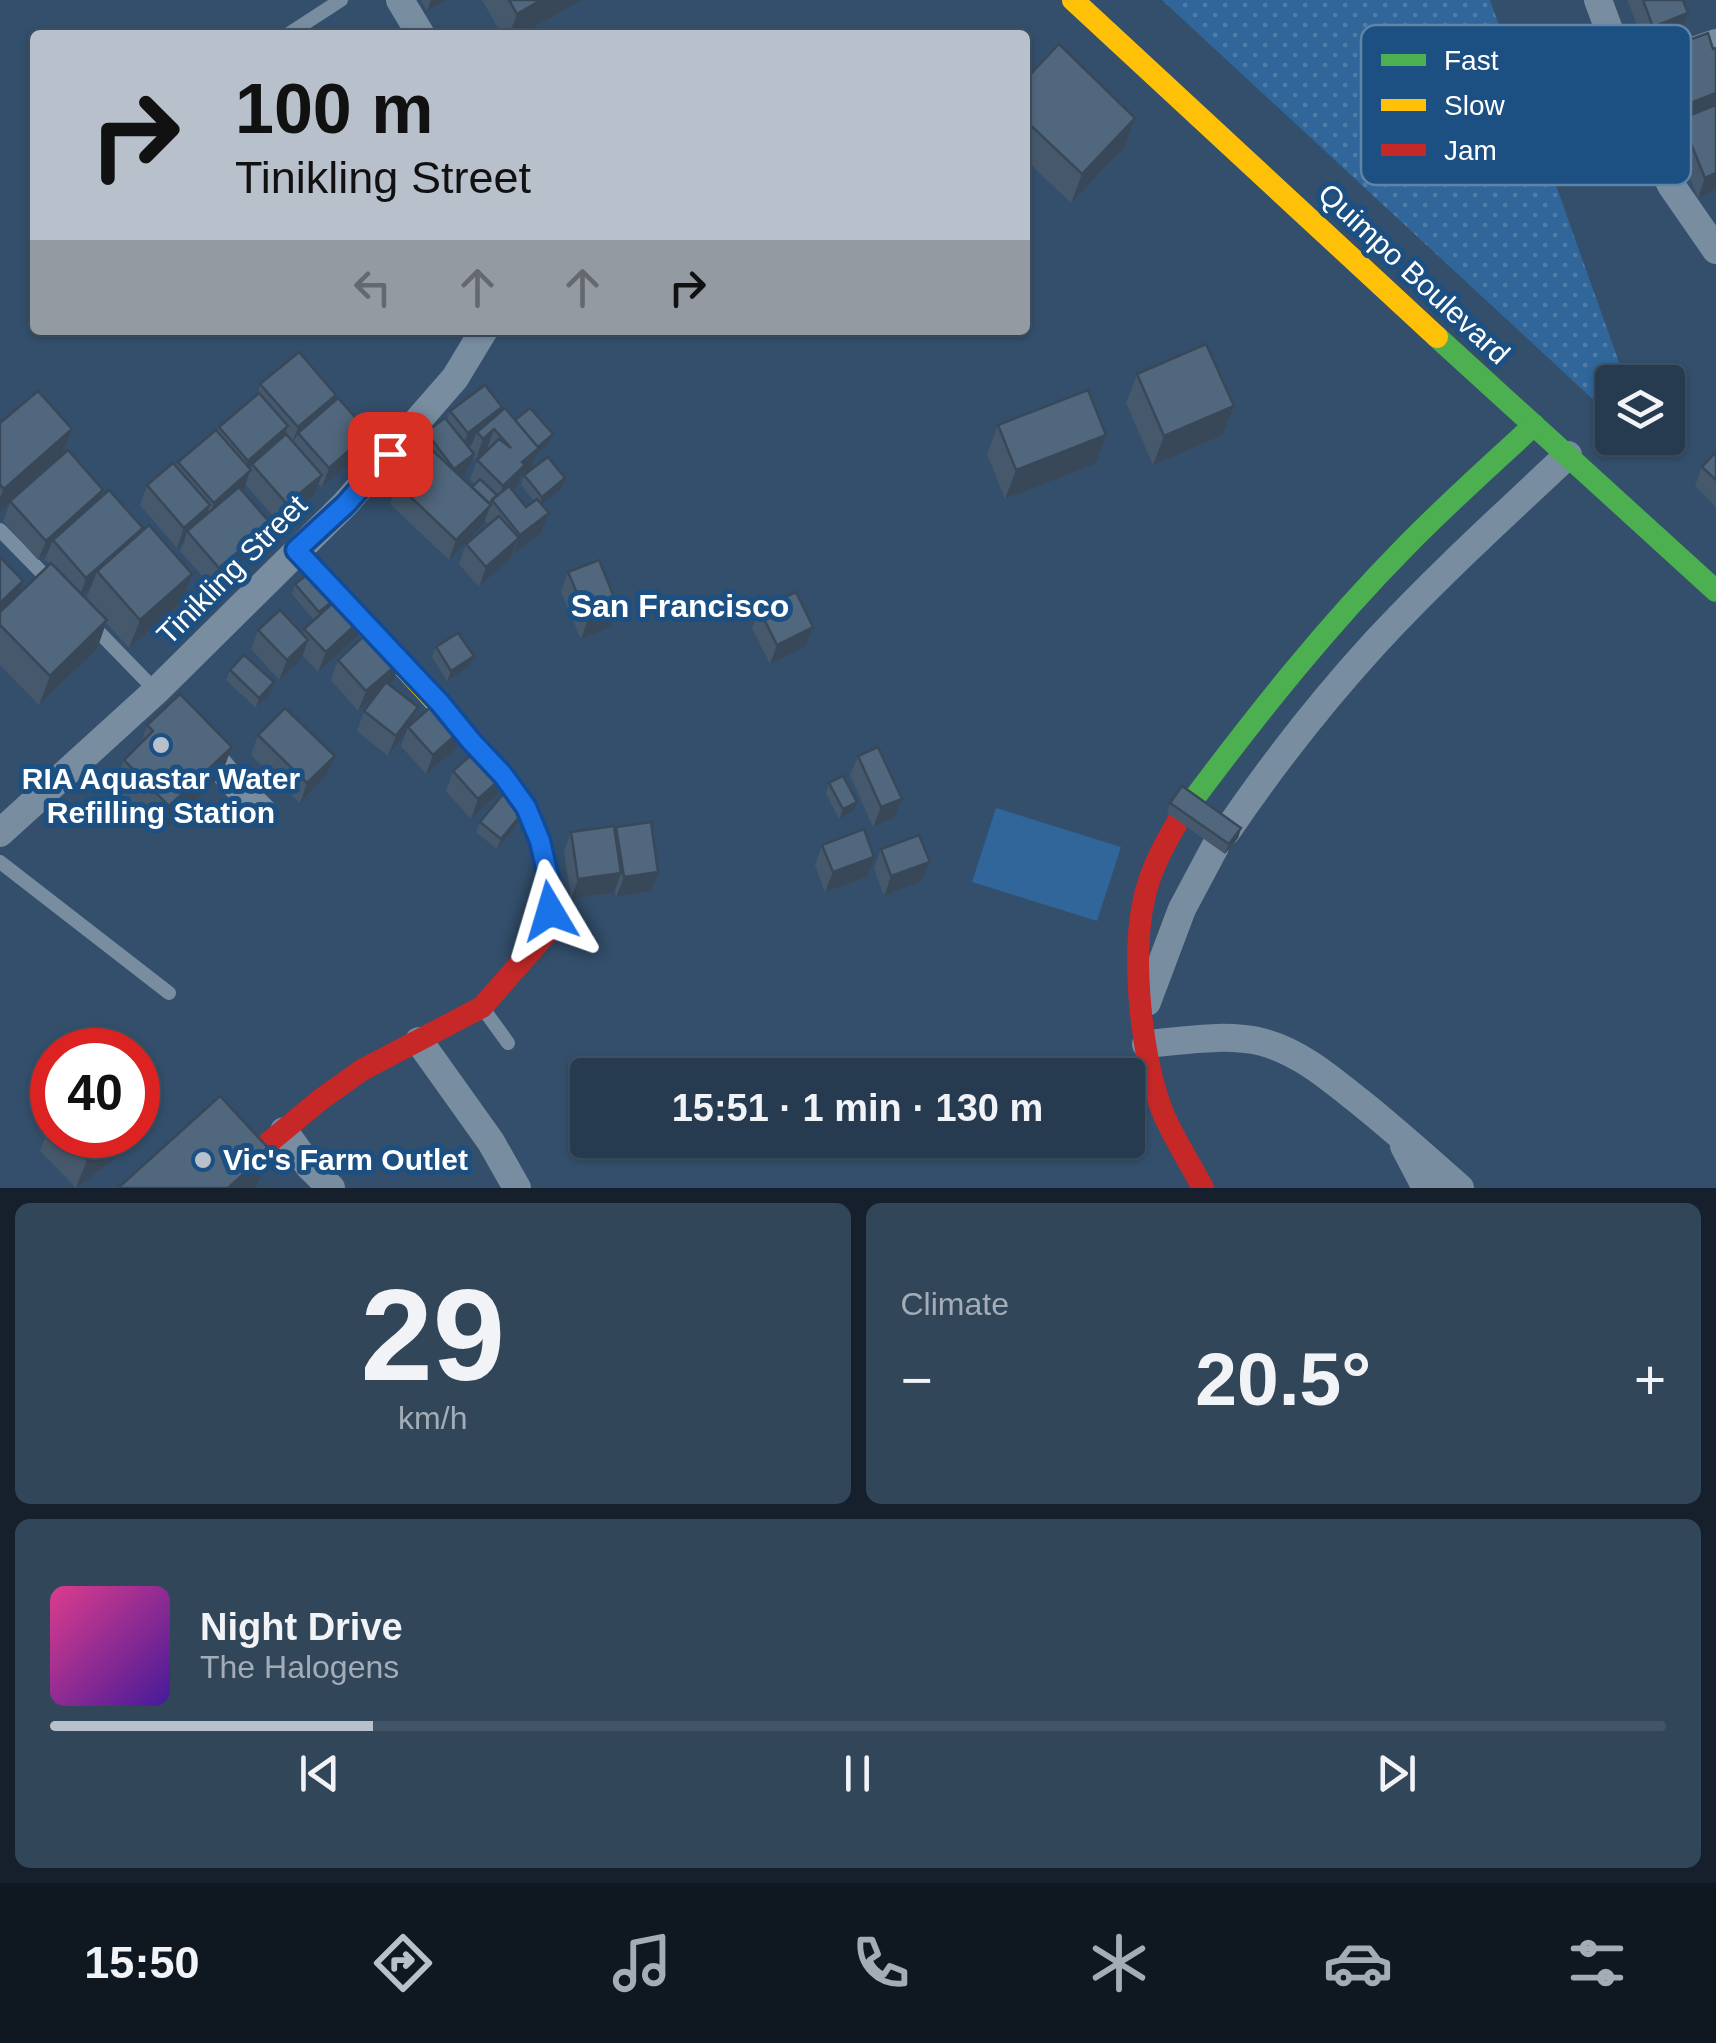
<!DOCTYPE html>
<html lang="en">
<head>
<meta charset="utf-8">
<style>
  :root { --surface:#263b50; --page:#32465a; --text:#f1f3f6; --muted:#a4adb7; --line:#425567; --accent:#b8c1cb }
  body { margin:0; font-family:Arial,sans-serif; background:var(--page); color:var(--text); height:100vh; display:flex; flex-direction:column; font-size:38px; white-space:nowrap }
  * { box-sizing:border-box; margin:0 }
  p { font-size:32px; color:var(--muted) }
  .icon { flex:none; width:55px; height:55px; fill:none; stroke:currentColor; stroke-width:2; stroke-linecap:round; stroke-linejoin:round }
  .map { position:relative; height:1188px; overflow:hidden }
  .side { display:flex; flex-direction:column; gap:15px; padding:15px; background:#15202c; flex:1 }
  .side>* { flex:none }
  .hud { position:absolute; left:30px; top:30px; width:1000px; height:305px; border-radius:10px; box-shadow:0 2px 8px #0004,0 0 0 2px var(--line); background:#b8c1cb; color:#111; overflow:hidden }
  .buttons { position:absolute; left:1595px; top:365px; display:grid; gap:20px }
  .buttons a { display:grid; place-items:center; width:90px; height:90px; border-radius:10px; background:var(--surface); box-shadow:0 2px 8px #0004,0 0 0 2px var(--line); font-size:50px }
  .speed { position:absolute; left:30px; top:1028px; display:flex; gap:20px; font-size:50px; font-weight:700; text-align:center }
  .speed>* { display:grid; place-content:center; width:130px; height:130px; border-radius:50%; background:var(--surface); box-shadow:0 2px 8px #0004,0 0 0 2px var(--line); line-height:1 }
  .speed .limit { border:15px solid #d22; background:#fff; color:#111 }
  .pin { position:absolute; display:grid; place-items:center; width:85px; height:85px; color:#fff; margin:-42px; border-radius:20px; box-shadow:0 5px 15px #0006 }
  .me { position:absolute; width:110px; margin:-55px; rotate:353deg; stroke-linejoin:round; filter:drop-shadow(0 0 8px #0008) }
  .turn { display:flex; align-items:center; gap:35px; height:210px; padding:0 40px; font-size:45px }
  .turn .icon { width:130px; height:130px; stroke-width:2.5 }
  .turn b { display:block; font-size:70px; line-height:85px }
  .lanes { display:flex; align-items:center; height:95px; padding:0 40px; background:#0003; justify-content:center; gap:50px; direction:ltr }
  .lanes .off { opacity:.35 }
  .big { font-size:75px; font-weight:700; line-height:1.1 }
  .side .widget { flex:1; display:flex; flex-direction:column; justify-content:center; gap:15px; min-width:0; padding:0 35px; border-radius:15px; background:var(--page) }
  .side .dial { align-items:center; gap:0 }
  .dial b { font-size:130px; line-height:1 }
  .song { display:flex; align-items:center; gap:30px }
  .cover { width:120px; height:120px; border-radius:15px; background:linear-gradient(135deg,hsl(330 70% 55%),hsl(260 70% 35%)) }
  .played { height:10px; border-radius:5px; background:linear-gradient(90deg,var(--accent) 20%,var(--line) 20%) }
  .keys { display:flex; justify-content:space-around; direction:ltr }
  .heat { display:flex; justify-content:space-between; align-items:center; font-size:55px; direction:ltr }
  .side .tiles { flex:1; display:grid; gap:15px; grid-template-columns:1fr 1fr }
  .widget:last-child { grid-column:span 2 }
  .trip { position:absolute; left:570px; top:1058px; width:575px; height:100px; border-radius:10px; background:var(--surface); box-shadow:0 2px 8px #0004,0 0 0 2px var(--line); font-weight:700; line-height:100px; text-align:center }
  .menu { display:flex; height:160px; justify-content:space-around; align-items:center; background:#0f1820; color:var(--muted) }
  .menu .icon { width:70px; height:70px }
  .menu .selected { color:var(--accent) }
  .menu b { font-size:45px; color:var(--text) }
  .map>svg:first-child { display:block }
</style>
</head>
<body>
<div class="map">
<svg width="1716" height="1188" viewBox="0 0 1716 1188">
  <defs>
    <pattern id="grass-dots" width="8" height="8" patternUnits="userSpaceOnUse" patternTransform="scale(2.5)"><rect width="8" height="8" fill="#30669a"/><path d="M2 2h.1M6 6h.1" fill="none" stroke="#4f7da9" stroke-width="1.8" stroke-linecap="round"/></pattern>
  </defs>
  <rect width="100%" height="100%" fill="#334f6b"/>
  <!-- grass -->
  <path fill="url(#grass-dots)" d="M1162,0h328l136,382h-14v35z"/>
  <!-- pitch -->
  <path fill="#30669a" d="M996,808l125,39 -24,74 -125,-39z"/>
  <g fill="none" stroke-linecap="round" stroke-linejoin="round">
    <!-- lane -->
    <g stroke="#798da1" stroke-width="14">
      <path d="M287,35l54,-35"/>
      <path d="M0,530l52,53"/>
      <path d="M91,624l65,67"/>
      <path d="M0,862l169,131"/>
      <path d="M482,1007l26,36"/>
    </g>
    <!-- street -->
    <g stroke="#798da1" stroke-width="28">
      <path d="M400,0l21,35"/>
      <path d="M1598,0l52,141 21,44 45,65"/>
      <path d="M1625,75l91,-32"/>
      <path d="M199,742l35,41 28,28"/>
      <path d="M1227,831c45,-66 94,-129 148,-188 61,-66 127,-126 193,-188"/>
      <path d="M0,833l156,-142 189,-187 110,-126 29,-48"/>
      <path d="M1147,1002l35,-93 33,-62"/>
      <path d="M419,1041l72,101 26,46"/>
      <path d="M1146,1044c37,-3 79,-11 116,-2 38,10 68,36 98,60 35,28 67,57 100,86"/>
      <path d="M284,1131l25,35 22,22"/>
      <path d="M1404,1146l22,42"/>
    </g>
    <!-- fast -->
    <g stroke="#4caf50" stroke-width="22">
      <path d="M1437,337l279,254"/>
      <path d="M1190,804c67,-90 137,-178 216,-258 41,-42 85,-81 128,-121"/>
    </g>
    <!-- slow -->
    <g stroke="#ffc107" stroke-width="22">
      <path d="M1073,0l364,337"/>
      <path d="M296,550l207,225 15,21"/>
    </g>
    <!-- jam -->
    <g stroke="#c62828" stroke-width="22">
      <path d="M1178,821c-14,24 -28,50 -34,78 -13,59 -3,157 19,214 11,26 27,50 40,75"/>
      <path d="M255,1154l65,-54 42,-30 120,-63 64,-73 4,-23 -1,-26 -9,-44 -14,-34 -8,-11"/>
    </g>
  </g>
  <!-- wall -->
  <g fill="#46596c" fill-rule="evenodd">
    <path d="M421,0h25l-19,11z"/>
    <path d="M482,0h100l-62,35h-18z"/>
    <path d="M1627,0h56l5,13 -7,20 -35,14z"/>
    <path d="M1667,48h49v142l-18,8 -24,-59 6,-16 -20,-55z"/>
    <path d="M1025,80l110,38 -10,29 -54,56 -46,-44z"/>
    <path d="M1137,374l97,32 -11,29 -70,30 -27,-62z"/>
    <path d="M260,384l73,19 29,50 -40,34 -4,-3 -4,11 -34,29 -34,-39 -4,6 21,53 -51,43 -32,-36 4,-9 -7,6 -37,-43 7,-20 29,-19 2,-4 39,-31 2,-4 38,-32z"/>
    <path d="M502,407l-2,5 49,32 -13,11 -4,13 -12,9 -2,8 -6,5 14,17 8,-6 -13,-16 3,-10 37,14 -20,15 8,9 -8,20 -28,22 -2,3 -32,29 -20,-23 7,-20 23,-19 -4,-5 -2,5 -34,35 -59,-56 7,-20 26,-27 -4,-5 7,-20 21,-12 3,-9zM487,449l-10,11 -7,19 5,5 -3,3 -11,-10 5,-3 7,-18 3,3z"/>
    <path d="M0,423l72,6 -10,27 41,34 -3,8 43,30 -1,4 50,42 -10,29 -53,45 -23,-25 -9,26 -58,56 -39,-40v-108l19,37 31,-30 -5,-4 3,-8 -10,8 -35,-39 7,-18 -10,9zM91,587l-5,12 -4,-4z"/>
    <path d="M998,425l97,39 -90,35 -18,-45z"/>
    <path d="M1716,452v55l-21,-21 7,-19z"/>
    <path d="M568,572l50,35 -7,20 -30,12 -20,-47z"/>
    <path d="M295,584l40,15 -1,3 24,34 -40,36 -16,-17 -1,5 -22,20 -28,-31 7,-19 44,4 2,-5 10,-9 -22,-26z"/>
    <path d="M759,609l46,38 -35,17 -18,-35z"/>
    <path d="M436,647l38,9 -4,10 -23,15 -15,-24z"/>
    <path d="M338,660l55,21 -4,3 29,23 -6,16 49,21 -35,30 -25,-28 5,-13 -18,23 -31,-25 7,-20 12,-15 -18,15 -27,-31z"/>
    <path d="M230,670l40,23 -14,15 -30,-28z"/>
    <path d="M147,725l74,51 -62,59 -46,-46 11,-29 17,-16z"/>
    <path d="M258,735l77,21 -8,19 -27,28 -49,-48z"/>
    <path d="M858,756l44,43 -8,19 -21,9 -23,-52z"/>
    <path d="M453,771l43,25 -25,23 -25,-28z"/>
    <path d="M829,783l24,29 -14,7 -13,-26z"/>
    <path d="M1170,803l71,25 -3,10 -13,16 -58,-41z"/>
    <path d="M525,810l-4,10 -24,29 -21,-17 4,-10z"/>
    <path d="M616,827l35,64 -35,6 -1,-8 -1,4 -43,6 -7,-48 7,-19 44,-2z"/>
    <path d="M822,845l45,32 -42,15 -10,-27z"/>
    <path d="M881,849l41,32 -38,15 -10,-27z"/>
    <path d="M52,1120v15l95,-1 -71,54 -36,-37z"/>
  </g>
  <!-- shaded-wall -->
  <g fill="#394858">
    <path d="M431,0h15l-19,11z"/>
    <path d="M541,0h41l-62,35h-11l8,-21z"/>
    <path d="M1688,13l-7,20 -35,14 7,-20z"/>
    <path d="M1716,93v17l-34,10 6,-16z"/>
    <path d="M1135,118l-10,29 -54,56 11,-29z"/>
    <path d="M1716,173v17l-18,8 7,-20z"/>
    <path d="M336,395l-8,19 -30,19 -7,14 7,-20z"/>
    <path d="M1234,406l-11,29 -70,30 11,-29z"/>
    <path d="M502,407l-7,19 -18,6 -5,12 -12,9 8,-20z"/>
    <path d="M288,426l-7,20 -29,18 -8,26 -38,33 8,-20 27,-24 7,-18z"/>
    <path d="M72,429l-11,29 -61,54v-14l4,-9z"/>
    <path d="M494,429l-7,20 -11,10 7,-20z"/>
    <path d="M369,433l-7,20 -40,34 7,-19z"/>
    <path d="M553,434l-4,10 -13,11 -4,13 -12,9 -2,8 -22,21 7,-20 19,-24z"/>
    <path d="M1106,435l-11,29 -90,35 11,-29z"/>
    <path d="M474,454l-8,20 -19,14 7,-19z"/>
    <path d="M322,475l-8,20 -34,29 7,-20z"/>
    <path d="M565,478l-4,11 -23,18 4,-10z"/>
    <path d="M103,490l-7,20 -43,30 -5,12 -10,8 8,-19z"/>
    <path d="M210,505l-7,20 -16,6 -3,11 -7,6 7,-20z"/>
    <path d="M491,505l-8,20 -34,35 7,-20z"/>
    <path d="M549,513l-8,20 -28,22 7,-20z"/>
    <path d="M271,524l-8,20 -51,43 7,-19z"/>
    <path d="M143,528l-7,20 -39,23 -6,16 -12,11 7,-20z"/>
    <path d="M519,538l-8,20 -32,29 7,-20z"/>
    <path d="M192,574l-10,29 -53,45 11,-28z"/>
    <path d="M23,581l-7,20 -16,15v-13z"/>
    <path d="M618,607l-7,20 -30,12 7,-20z"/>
    <path d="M365,616l-7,20 -40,36 8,-20z"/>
    <path d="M107,620l-10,29 -58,56 11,-29z"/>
    <path d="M813,627l-8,20 -35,17 7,-19z"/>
    <path d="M308,640l-7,20 -22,20 8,-20z"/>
    <path d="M474,656l-4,10 -23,15 4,-10z"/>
    <path d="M400,662l-7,19 -35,30 8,-20z"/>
    <path d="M274,682l-4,11 -14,15 3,-10z"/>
    <path d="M418,707l-7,19 -3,1 -2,6 -18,23 8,-20z"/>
    <path d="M468,724l-7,20 -35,30 7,-19z"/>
    <path d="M232,747l-11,29 -62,59 10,-29z"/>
    <path d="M335,756l-8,19 -27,28 7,-20z"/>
    <path d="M503,777l-7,19 -25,23 7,-20z"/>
    <path d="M902,799l-8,19 -21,9 8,-20z"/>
    <path d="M857,802l-4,10 -14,7 4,-10z"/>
    <path d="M525,810l-4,10 -24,29 4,-10z"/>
    <path d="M1241,828l-3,10 -13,16 4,-10z"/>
    <path d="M874,857l-7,20 -42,15 8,-20z"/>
    <path d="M930,862l-8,19 -38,15 7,-20z"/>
    <path d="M658,872l-7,19 -35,6 8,-20z"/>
    <path d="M621,873l-7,20 -43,6 7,-20z"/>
    <path d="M157,1105l-10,29 -71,54 11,-28 31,-25h20v-15z"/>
    <path d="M270,1150l-14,38h-28z"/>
  </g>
  <!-- building -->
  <g fill="#51677d" stroke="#394858" stroke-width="2.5">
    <path d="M509,0h32l-24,14z"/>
    <path d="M1643,0h40l5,13 -35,14z"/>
    <path d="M1708,33l5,16 3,-1v45l-28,11 -21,-56z"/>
    <path d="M1059,44l76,74 -53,56 -57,-54v-40z"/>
    <path d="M1716,105v68l-11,5 -24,-59z"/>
    <path d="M1206,344l28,62 -70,30 -27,-62z"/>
    <path d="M299,352l37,43 -38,32 -38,-43z"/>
    <path d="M485,385l17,22 -34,26 -18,-22z"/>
    <path d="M1088,390l18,45 -90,35 -18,-45z"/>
    <path d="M38,391l34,38 -68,60 -4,-4v-62z"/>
    <path d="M259,393l29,33 -40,35 -29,-34z"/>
    <path d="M338,398l31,35 -40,35 -31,-35z"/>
    <path d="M505,408l34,40 -17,14 3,3 -22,21 -26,-26 22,-21 12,9 -17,-19 -11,10 -6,-7z"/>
    <path d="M530,408l23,26 -15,13 -23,-27z"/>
    <path d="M445,418l29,36 -20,15 -28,-37z"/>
    <path d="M216,430l35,40 -37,33 -36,-41z"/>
    <path d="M286,434l36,41 -35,29 -35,-40z"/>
    <path d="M431,449l60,56 -35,35 -59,-56z"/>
    <path d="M68,450l35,40 -57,51 -36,-40z"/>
    <path d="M1716,452v28l-14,-13z"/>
    <path d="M548,457l17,21 -23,19 -18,-22z"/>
    <path d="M173,463l37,42 -26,23 -37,-43z"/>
    <path d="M480,479l17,16 -5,5 -2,4 -18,-17z"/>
    <path d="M509,486l17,21 11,-8 12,14 -29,22 -28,-35z"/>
    <path d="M239,487l32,37 -52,44 -32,-37z"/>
    <path d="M109,490l34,38 -57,50 -33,-38z"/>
    <path d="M499,516l20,22 -33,29 -20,-23z"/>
    <path d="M149,525l43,49 -52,46 -43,-49z"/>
    <path d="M0,557l23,24 -23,22z"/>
    <path d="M599,560l19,47 -30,12 -20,-47z"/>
    <path d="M51,563l56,57 -57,56 -50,-51v-13z"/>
    <path d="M312,571l23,28 -16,13 -24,-28z"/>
    <path d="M796,592l17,35 -36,18 -18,-36z"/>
    <path d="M344,593l21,23 -39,36 -22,-23z"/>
    <path d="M280,610l28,30 -21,20 -29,-30z"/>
    <path d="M378,623l22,39 -34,29 -28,-31z"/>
    <path d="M458,633l16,23 -23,15 -15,-24z"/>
    <path d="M244,655l30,27 -15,16 -29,-28z"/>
    <path d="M386,682l32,25 -22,29 -32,-25z"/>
    <path d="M180,694l52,53 -63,59 -45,-46 29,-29 -6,-6z"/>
    <path d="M443,696l25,28 -35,31 -25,-28z"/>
    <path d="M285,708l50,48 -28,27 -49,-48z"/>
    <path d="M878,747l24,52 -21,8 -23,-51z"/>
    <path d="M478,749l25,28 -25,22 -25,-28z"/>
    <path d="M843,776l14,26 -14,7 -14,-26z"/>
    <path d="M1182,786l59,42 -12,16 -59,-41z"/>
    <path d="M504,793l21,17 -24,29 -21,-17z"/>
    <path d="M651,822l7,50 -34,5 -8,-50z"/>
    <path d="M614,826l7,47 -43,6 -7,-47z"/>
    <path d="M864,829l10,28 -41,15 -11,-27z"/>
    <path d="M919,835l11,27 -39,14 -10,-27z"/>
    <path d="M138,1087l19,18 -19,15z"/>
    <path d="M220,1096l50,54 -42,38h-110z"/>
    <path d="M63,1135h55l-31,25z"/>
  </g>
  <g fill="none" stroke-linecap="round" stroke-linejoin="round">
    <!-- route casing -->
    <g stroke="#114b97" stroke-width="25">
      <path id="route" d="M390,454l-44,50 -50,46 144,153 31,38 32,34 23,32 14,34 10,44v26"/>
    </g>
    <!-- route -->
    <use href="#route" stroke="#1a73e8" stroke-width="18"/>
  </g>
  <!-- markers -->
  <g fill="#b8c1cb" stroke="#1c5082" stroke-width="4">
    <circle cx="161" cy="745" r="10"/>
    <circle cx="203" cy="1160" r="10"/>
  </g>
  <g text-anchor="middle" stroke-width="10" stroke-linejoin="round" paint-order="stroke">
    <!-- street labels -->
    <g font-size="30" fill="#fff" stroke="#1c5082">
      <text transform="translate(1414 274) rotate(43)" y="10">Quimpo Boulevard</text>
      <text transform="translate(232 570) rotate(-45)" y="10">Tinikling Street</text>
    </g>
    <!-- poi labels -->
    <g font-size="30" font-weight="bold" fill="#fff" stroke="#1c5082">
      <text x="161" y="789">RIA Aquastar Water<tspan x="161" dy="34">Refilling Station</tspan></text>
      <text x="223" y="1170" text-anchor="start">Vic's Farm Outlet</text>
    </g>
    <!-- neighbourhood labels -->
    <g font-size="32" font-weight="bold" fill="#fff" stroke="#1c5082">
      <text x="680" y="617">San Francisco</text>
    </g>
  </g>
  <!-- legend -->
  <rect x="1361" y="25" width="330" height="160" rx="15" fill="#1c5082" stroke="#6084a8" stroke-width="2.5"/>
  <rect x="1381" y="54" width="45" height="12" fill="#4caf50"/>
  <rect x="1381" y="99" width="45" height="12" fill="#ffc107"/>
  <rect x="1381" y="144" width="45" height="12" fill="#c62828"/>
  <g font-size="28" fill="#fff">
    <text x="1444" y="70">Fast</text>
    <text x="1444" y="115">Slow</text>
    <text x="1444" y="160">Jam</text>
  </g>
</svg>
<div class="buttons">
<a><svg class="icon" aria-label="layers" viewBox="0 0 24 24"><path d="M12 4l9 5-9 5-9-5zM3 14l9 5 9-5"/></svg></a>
</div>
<div class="speed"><div class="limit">40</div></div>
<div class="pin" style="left:390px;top:454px;background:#d93025"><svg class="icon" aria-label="arrive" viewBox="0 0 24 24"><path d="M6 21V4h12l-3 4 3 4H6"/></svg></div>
<svg class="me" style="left:550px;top:911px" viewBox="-20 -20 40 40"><path d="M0-17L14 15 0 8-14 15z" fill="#1a73e8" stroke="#fff" stroke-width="4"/></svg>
<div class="trip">15:51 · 1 min · 130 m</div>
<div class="hud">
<div class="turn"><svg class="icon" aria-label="right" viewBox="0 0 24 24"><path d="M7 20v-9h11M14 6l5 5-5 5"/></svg><div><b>100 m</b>Tinikling Street</div></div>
<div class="lanes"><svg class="icon off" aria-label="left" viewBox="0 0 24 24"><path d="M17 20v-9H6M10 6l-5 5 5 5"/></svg><svg class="icon off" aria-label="ahead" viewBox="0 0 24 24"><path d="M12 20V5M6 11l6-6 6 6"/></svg><svg class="icon off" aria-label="ahead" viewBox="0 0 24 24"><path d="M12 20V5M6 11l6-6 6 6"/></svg><svg class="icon" aria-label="right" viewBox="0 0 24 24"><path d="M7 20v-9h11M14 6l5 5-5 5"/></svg></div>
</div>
</div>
<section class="side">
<div class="tiles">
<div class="widget dial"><b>29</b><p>km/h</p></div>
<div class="widget"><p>Climate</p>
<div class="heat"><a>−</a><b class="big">20.5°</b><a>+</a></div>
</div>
<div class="widget">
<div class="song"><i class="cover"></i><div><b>Night Drive</b><p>The Halogens</p></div></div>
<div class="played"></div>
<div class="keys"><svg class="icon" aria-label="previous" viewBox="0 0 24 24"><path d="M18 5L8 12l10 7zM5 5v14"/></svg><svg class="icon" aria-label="pause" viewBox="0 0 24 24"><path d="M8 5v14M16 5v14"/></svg><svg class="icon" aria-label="next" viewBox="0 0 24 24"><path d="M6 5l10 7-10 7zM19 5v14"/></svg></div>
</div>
</div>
</section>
<nav class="menu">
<b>15:50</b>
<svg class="icon selected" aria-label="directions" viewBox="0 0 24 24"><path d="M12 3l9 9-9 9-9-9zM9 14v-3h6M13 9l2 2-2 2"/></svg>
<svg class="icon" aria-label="music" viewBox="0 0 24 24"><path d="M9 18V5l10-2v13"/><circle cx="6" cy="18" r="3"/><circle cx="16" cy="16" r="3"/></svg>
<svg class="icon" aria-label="phone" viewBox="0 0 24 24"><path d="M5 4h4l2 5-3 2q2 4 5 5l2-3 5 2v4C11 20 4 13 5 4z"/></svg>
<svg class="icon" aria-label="climate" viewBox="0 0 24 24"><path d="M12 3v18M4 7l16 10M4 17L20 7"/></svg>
<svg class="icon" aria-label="car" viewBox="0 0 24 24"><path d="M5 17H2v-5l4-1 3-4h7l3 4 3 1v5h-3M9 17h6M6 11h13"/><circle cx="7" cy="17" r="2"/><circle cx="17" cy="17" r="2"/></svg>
<svg class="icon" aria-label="filters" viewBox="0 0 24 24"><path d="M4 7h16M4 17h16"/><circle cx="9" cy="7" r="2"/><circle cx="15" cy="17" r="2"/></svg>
</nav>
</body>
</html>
